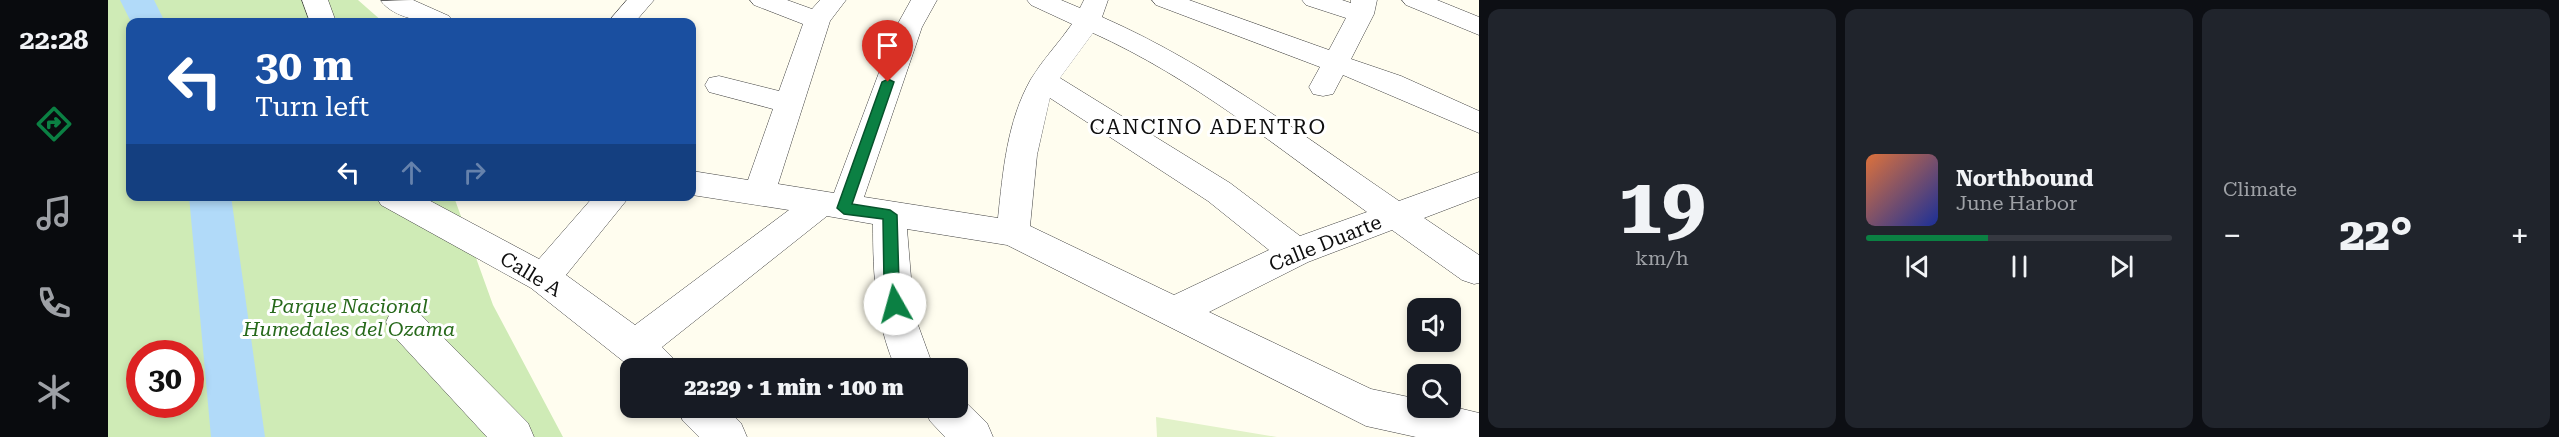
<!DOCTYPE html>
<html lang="en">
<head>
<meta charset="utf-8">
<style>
  :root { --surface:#171b24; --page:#20242c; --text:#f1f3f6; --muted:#9ea1a6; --line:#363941; --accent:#0b8043 }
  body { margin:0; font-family:"Roboto Serif",serif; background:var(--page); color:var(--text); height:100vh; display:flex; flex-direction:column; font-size:22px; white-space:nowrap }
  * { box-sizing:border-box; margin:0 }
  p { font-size:20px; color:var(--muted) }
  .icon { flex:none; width:33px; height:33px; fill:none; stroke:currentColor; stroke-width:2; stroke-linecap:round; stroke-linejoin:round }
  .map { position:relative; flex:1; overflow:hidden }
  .panel { display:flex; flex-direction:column; gap:9px; padding:9px; background:#0d0f14; width:1080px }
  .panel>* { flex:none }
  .banner { position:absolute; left:18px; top:18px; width:570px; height:183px; border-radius:12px; box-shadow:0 3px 9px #0003; background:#1a4fa0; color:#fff; overflow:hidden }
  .controls { position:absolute; left:1299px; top:298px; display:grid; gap:12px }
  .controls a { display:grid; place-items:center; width:54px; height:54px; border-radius:12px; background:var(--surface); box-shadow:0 3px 9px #0003; font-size:30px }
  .speed { position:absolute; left:18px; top:340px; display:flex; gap:12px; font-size:30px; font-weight:700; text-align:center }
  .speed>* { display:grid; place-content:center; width:78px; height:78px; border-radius:50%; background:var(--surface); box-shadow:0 3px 9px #0003; line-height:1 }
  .speed .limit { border:9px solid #d22; background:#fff; color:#111 }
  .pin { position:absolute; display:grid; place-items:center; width:51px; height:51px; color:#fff; margin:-62px -26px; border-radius:50% 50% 50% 0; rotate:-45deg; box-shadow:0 0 6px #0007 }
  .pin .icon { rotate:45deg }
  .me { position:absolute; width:66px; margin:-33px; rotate:353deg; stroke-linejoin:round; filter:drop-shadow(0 0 4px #0008) }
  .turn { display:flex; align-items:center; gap:21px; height:126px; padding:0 30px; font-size:27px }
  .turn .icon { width:78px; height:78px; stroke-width:2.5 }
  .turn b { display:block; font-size:42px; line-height:51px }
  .lanes { display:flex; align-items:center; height:57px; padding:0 30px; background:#0003; justify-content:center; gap:30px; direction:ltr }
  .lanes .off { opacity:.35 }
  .big { font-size:45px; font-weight:800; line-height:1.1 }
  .panel .tile { flex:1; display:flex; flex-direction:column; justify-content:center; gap:9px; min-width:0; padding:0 21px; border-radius:12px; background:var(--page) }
  .panel .dial { align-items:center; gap:0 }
  .dial b { font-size:78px; line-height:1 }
  .song { display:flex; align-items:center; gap:18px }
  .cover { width:72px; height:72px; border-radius:9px; background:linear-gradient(135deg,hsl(20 70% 55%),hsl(230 70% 35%)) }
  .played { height:6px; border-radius:3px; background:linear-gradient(90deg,var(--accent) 40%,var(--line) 40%) }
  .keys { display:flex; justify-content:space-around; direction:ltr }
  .heat { display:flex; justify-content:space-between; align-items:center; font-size:33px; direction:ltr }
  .panel .tiles { flex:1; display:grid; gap:9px; grid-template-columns:repeat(3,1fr) }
  .trip { position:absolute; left:512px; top:358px; width:348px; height:60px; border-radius:12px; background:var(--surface); box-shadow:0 3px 9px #0003; font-weight:800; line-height:60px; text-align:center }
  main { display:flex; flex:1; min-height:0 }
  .dock { display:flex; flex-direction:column; width:108px; justify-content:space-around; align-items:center; background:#090b0e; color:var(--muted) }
  .dock .icon { width:42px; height:42px }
  .dock .on { color:var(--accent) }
  .dock b { font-size:27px; color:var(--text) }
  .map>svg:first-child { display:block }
</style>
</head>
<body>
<main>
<nav class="dock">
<b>22:28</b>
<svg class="icon on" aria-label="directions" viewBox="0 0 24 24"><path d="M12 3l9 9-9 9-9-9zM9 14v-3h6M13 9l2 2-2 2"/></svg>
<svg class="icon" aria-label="music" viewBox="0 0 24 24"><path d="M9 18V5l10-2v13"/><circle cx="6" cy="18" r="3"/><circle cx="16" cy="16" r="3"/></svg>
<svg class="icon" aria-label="phone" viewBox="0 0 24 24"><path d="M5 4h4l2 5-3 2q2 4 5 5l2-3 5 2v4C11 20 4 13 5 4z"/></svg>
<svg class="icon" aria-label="climate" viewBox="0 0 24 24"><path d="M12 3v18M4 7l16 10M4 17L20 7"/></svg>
</nav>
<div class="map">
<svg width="1371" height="437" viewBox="0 0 1371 437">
  <rect width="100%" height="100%" fill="#fffdef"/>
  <!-- green -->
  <path fill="#cfebb6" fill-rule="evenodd" d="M0,0h250l25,22h-253v174l324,1 39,108 70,132h-455zM32,354h50v51h-50z"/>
  <!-- pitch -->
  <path fill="#e2f2c9" d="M1048,417l121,20h-120z"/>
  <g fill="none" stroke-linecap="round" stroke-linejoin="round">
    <!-- river -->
    <g fill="#b1daf9" fill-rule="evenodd">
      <path d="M12,0h34l11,22h-34z"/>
      <path d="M81,196h42l34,241h-54z"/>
    </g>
    <!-- minor casing -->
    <g stroke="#414141" stroke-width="1">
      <g id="minor">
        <path d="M194,0h26l8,22h-26z"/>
        <path d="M305,0l36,16 4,6c-21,2 -58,-2 -72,-21z"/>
        <path d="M519,0h27l-19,22h-27z"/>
        <path d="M642,0h37l25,9 8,-9h26l-16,21 -52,163 56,9 62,-166 15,-27h26l-15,27 -58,170 134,21c5,-47 9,-97 33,-139 12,-20 28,-36 41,-55l-41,-19 -4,-5h34l19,8 4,-8h24l-6,17c107,47 200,118 297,184l80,-29v25l-55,21 55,37v28l-5,1 -12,-4 -70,-50 -84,32 -99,50 162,77 47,10v9l32,-2 29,7v24h-63l-50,-11 -359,-181 -100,-16 7,85 20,55h-38c-21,-47 -23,-95 -23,-145l-46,-8 -165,131 10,10 5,12h-44l-102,-81 -150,-83 -5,-9h45l118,63 55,-63h36l-64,79 69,50 154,-115 -97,-15v-24l56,9 25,-71 -64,-17 -4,-7 4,-7 10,-2 60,15 24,-67 -49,-19zM985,33c100,45 185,115 274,179l-67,24 -70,-53 -170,-105zM942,98l158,103 61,49 -95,45 -144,-69 7,-71z"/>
        <path d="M1044,0h37l140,50 17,-32 -40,-13 -4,-5h40l9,3v-3h26l-3,14 -23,45 50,17 78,35v22l-136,-58 -10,19 -10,2 -10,-2 -4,-7 11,-20 -164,-62z"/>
        <path d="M1294,0h35l42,17v18l-73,-30z"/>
        <path d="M296,306l13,5 111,112 6,14h-47l-96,-104 -5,-11 5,-11z"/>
        <path d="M849,394l30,29 6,14h-48l-15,-16 -6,-13h33z"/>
        <path d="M569,408h48l16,15 6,14h-48l-16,-16z"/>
      </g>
    </g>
    <!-- minor -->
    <use href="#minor" fill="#fff" fill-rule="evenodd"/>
  </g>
  <!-- route -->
  <path fill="#0b8043" stroke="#07532c" stroke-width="1.5" d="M780,79l6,3 -42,122 38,6 7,5 2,68 4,21 -8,6 -7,-6 -4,-21 -1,-64 -39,-5 -7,-6 45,-126z"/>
  <g text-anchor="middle" stroke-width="6" stroke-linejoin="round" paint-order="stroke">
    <!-- street labels -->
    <g font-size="20" fill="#0e0e0e" stroke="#fff">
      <text transform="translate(1217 243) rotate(-22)" y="7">Calle Duarte</text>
      <text transform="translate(423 274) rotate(31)" y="7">Calle A</text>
    </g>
    <!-- park labels -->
    <g font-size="20" font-style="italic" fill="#27691b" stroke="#fff">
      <text x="241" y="313">Parque Nacional<tspan x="241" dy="23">Humedales del Ozama</tspan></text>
    </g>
    <!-- neighbourhood labels -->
    <g font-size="21" letter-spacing="1.5" fill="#0e0e0e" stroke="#fff">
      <text x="1100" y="134">CANCINO ADENTRO</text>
    </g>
  </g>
</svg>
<div class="controls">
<a><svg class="icon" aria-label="sound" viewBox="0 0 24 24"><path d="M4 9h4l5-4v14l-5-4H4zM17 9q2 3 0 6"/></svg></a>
<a><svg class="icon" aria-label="search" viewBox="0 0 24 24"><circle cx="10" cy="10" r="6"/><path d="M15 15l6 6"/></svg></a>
</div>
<div class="speed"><div class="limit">30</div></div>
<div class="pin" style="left:780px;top:82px;background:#d93025"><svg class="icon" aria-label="arrive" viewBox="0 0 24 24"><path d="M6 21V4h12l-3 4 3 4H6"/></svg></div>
<svg class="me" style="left:787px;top:304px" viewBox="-20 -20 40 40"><circle r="19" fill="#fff"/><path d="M0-13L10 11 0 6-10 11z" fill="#0b8043"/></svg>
<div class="trip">22:29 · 1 min · 100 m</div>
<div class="banner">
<div class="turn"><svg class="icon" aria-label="left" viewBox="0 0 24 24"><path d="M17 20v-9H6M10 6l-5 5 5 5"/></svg><div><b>30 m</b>Turn left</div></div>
<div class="lanes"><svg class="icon" aria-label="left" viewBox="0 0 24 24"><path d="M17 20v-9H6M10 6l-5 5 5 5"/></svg><svg class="icon off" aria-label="ahead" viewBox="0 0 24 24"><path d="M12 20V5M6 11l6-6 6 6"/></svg><svg class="icon off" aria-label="right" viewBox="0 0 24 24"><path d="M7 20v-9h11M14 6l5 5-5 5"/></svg></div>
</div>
</div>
<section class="panel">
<div class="tiles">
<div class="tile dial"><b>19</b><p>km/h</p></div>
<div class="tile">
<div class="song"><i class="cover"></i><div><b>Northbound</b><p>June Harbor</p></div></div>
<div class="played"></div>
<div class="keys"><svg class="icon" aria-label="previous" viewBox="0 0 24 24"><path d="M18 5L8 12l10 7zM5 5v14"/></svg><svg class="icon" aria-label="pause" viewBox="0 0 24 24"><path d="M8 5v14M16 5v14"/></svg><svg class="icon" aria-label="next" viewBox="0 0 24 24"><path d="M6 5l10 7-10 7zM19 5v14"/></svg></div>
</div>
<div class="tile"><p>Climate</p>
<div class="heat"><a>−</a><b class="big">22°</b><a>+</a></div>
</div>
</div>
</section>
</main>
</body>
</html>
